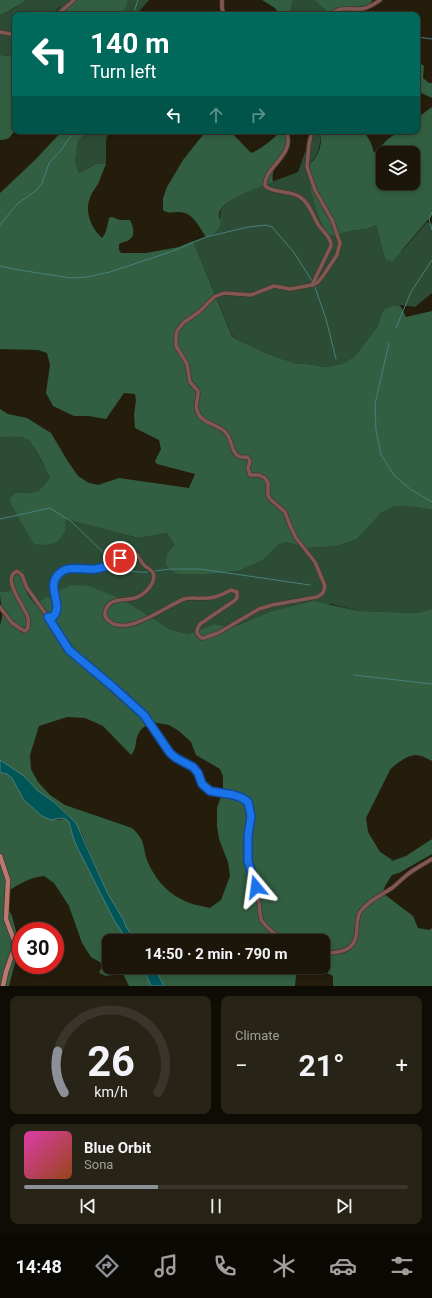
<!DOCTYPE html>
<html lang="en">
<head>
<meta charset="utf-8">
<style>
  :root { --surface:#1b1609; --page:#282317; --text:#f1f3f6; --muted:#a09f9c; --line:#39352a; --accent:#8c9099 }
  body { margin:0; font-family:Roboto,sans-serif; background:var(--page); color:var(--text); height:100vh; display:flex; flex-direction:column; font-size:15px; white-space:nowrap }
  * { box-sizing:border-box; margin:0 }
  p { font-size:13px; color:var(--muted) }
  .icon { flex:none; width:22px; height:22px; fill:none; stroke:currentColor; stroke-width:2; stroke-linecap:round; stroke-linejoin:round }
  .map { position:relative; height:986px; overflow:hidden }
  .sheet { display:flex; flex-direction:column; gap:10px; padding:10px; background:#0f0c05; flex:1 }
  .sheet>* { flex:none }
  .hud { position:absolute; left:12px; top:12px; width:408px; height:122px; border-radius:8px; box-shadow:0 2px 6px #0003,0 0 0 1px var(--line); background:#00695c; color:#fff; overflow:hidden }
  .buttons { position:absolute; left:376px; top:146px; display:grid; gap:8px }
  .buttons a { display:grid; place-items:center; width:44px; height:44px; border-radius:8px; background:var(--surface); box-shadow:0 2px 6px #0003,0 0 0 1px var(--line); font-size:20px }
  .speed { position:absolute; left:12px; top:922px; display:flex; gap:8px; font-size:20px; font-weight:700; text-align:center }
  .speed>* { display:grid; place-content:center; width:52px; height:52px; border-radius:50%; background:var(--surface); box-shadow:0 2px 6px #0003,0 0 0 1px var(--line); line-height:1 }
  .speed .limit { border:6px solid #d22; background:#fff; color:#111 }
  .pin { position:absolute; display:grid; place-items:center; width:34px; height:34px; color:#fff; margin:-17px; border:2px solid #fff; border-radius:50%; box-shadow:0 1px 4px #0007 }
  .me { position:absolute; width:44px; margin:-22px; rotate:344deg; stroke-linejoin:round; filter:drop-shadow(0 0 3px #0008) }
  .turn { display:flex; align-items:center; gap:14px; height:84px; padding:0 12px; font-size:18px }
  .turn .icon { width:52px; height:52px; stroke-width:2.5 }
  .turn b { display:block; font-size:28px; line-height:34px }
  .lanes { display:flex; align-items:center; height:38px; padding:0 12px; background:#0003; justify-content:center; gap:20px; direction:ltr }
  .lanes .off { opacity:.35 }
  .big { font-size:30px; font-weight:700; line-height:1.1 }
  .sheet .tile { flex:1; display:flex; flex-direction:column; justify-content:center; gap:6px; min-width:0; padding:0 14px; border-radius:8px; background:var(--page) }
  .sheet .dial { align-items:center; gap:0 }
  .dial svg { height:104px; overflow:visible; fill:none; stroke:var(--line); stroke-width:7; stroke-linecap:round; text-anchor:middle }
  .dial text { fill:var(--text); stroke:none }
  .song { display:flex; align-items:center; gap:12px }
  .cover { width:48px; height:48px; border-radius:6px; background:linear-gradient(135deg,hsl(320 70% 55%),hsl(20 70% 35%)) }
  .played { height:4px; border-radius:2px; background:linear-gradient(90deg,var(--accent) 35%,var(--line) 35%) }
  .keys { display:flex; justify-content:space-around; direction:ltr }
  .heat { display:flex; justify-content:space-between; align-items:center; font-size:22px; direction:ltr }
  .sheet .tiles { flex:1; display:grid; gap:10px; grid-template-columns:1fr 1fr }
  .tile:last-child { grid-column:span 2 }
  .trip { position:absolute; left:102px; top:934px; width:228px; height:40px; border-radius:8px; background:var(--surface); box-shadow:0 2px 6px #0003,0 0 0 1px var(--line); font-weight:700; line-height:40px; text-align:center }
  .tab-bar { display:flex; height:64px; justify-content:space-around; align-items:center; background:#0b0904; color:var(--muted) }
  .tab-bar .icon { width:28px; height:28px }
  .tab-bar .current { color:var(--accent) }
  .tab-bar b { font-size:18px; color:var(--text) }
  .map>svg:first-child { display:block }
</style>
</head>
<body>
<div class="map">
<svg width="432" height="986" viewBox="0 0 432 986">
  <rect width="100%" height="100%" fill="#241d0c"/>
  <!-- green -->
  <g fill="#2c4c36">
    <path d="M27,0h46l-15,8 -5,7h-38v37l-7,4 -8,-1v-40l10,-4z"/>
    <path d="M128,0h21l-13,15h-24c9,-3 14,-5 16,-15z"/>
    <path d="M293,0h21l17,15h-42z"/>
    <path d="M88,131h21l-3,9v24h-10l-17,9 -4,-11 3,-21z"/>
    <path d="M309,131h11l1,2c-1,13 -2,22 -12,31l25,72 16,-5 17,-2 9,-4 9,34 17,-8 25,-29 5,2v69l-17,14 -15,-2 1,2 -6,-2 -13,8 -5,14 -22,29 -13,8 -16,3 -19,-3h-10l-29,-10 -30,-14 -6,-5 -39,-94 16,-5c3,-5 8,-11 10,-16 2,-6 0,-9 5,-14 14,-14 55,-26 74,-34l11,-31z"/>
    <path d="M7,436l18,2 8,7 17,32c-12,18 -15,16 -35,16l-4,12 5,8 49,19v-10l2,-3h2l69,19 29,-5 7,12 -7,8 31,21 41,-3 24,-11 15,-15 8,-3 21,6 31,-2 19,-7 24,-26 14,-7 21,1 16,3v99l-14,4 -34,-1 -25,-1 -28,-7 -82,17 -17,6 -18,-3 -25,10 -18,-4 -16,-9 -102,-23 -2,1 -7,-1 -6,6h-3l-3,-3 -7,-15 -15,-8 1,8 -1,5 -10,1v-155z"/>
  </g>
  <!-- forest -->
  <g fill="#325f42" fill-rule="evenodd">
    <path d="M0,0h27l-18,11 -9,4z"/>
    <path d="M73,0h55c-1,4 -2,9 -5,11 -10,7 -56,4 -70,4 6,-7 12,-12 20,-15z"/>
    <path d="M262,0h31l-4,15h-9l-5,-7z"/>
    <path d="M314,0h59l-8,9 -9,6h-25z"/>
    <path d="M15,52v78c-4,7 -7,10 -15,10v-85l8,1z"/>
    <path d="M417,61l7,5 -1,12 6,5h3v15l-13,-6 -2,-3z"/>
    <path d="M432,107v108l-40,47 -7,-3 -9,-34 -9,4 -17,2 -16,5c-3,-1 -6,-2 -8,-5 -7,-9 -21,-55 -17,-66 1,-2 5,-5 6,-7 6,-8 7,-18 5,-27h44l7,12 3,10 14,-14 12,-8h17v-13zM383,153h30v30h-30z"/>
    <path d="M62,131h26l-10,10 -3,21 4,11 17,-9h10c-3,6 -5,13 -8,20 -3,5 -7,9 -8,14 -6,14 2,31 12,40 5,-6 5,-12 7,-20l3,-1 8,3h10c3,6 6,15 -1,20 -3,2 -7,2 -10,4v6l2,3h25l33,-6 14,-6 39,95 6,4 30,14 29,10h10l19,3 16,-3 13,-8 22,-29 5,-14 3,-4 10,-4 6,2 5,10 26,-6v199l-16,-3 -21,-1 -14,7 -24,26 -19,7 -31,2 -21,-6 -8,3 -15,15 -24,11 -32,3h-28l-9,-4 -4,-6 1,-11 7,-8 -7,-12 -29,5 -71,-19 -2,3v10l-9,11 -14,2 -8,-1 -23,-39 -1,-6 5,-6c20,0 23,2 35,-16 -6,-10 -15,-34 -24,-38 -6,-3 -20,-2 -26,-2v-28l8,5 19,4 24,15 16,27 11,16 11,7 9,2 21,-7 70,10 6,-14 -38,-10 -2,-3 6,-12 -2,-9 -24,-12 -1,-13 2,-15 -1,-6 -11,-1 -18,26 -17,-3h-15l-21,-10 -7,-13 4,-28 -3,-12 -9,-3 -38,-1v-156l35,-33z"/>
    <path d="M206,131h22l3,1 20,21c12,-5 21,-13 30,-22h6c8,15 -18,33 -14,51 -13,5 -50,17 -54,31 0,2 0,4 0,6l2,2c-2,10 -6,13 -15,16 -7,-10 -13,-25 -27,-25 -7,0 -11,2 -16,-2v-12l4,-11 16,-27z"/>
    <path d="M19,570h4c0,4 -1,7 0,10 1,8 6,18 12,24l3,-1 6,-5 3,-1 5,2 6,-8 13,-6 18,1 32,13 50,31 18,4 25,-10 18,3 17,-6 21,-9 43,-11 46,10 59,2 14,-4v152c-4,-2 -11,-6 -16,-6 -8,0 -21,9 -26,15l-24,48 2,14 12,20 11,7 1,2 14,-5 26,-17v15l-33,19 -7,2 -7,11 -2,6 1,2 29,22 5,12 11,2 3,-2v58h-99v-10l-17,-9h7v-26h-187l-10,-14 -2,-6 -17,-29 -26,-60 -11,-15 -16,-15 -16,-11 -14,-15 -24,-16v-135c5,-13 0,-19 0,-33l10,-1c1,-7 -1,-12 2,-18zM67,717l18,1 18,8 28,29c7,-8 3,-14 8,-22 2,-5 8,-8 13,-11l17,3 10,6 12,11 5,13 24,14 3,7v15l-6,17v18l2,13 9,23 2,14 -9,24 -11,8c-9,-2 -21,-4 -29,-9 -15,-7 -28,-23 -34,-39 -5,-15 -1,-19 -15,-32l-67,-23 -15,-10 -12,-13 -7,-13 -1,-14 9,-29z"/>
    <path d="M0,772l7,2 5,4 12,22 18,16 13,4 11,-1 3,3 2,8 18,42 6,8 19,40 14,21h-19v26h34l8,19h-22l-7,-14 -5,-2 -4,5 -7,1 -7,-3 4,-9 -12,-7 -9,-14 -13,-37 -15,-23 -10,-7c-13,1 -25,8 -36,15l-2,14 6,11 6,23 -1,16 -8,31h-9z"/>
    <path d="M154,967h143l-2,19h-131z"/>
  </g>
  <!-- water -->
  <g fill="#005556" stroke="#46807e">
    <path d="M0,760l24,16 14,15 16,11 22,21 31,69 17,29 2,6 10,14h-8l-14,-21 -37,-73 -4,-10 -4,-15 -3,-3 -5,-1 -10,2 -9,-4 -18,-16 -12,-22 -5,-4 -7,-2z"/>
    <path d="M143,967h11l10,19h-13z"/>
  </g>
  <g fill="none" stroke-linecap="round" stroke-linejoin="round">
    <!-- stream -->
    <g stroke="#46807e" stroke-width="1">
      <path d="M133,15l5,-15"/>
      <path d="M417,37l15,2"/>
      <path d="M432,212l-3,7 3,11"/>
      <path d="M0,225l17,-21 20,-14 5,-7 7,-20 13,-14 7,-11 6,-5 6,-2"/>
      <path d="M0,266l19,4 52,8 16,-1 23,-5 63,-21 33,-14 42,-10 18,-2 6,2 21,24 19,30"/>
      <path d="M315,287l11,32 10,40"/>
      <path d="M396,328l15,-36 21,-32"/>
      <path d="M389,343l-14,61 1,26 5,25 13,20 16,14 22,13"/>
      <path d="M0,519l50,-11 22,14 39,38"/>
      <path d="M115,564c11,7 21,9 33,8"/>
      <path d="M154,571l17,-2h29l110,16"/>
      <path d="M354,675l78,9"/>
    </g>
    <!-- street casing -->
    <g stroke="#403929" stroke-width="5">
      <g id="street">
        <path d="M222,0v8l2,7"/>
        <path d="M57,15l17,-15"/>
        <path d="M331,15c9,-10 17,-5 29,-6 8,0 14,-5 20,-9"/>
        <path d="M0,32l15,3"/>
        <path d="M312,131l-3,13 -2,23 8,23 17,30 8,23 -3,12 -14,21 -5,6 -5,3"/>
        <path d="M0,607l12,16 9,6 4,2 3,-3c0,-3 1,-6 0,-10 -2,-10 -28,-40 -11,-47l5,4 5,13 29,40 13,22 43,36 31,29 27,38c7,6 17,8 23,14 8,7 6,21 17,24 11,5 29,1 37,11 8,10 1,25 1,36 -1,7 -2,17 0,24 1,4 3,8 4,11 3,10 6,20 7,30 1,6 0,12 3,18 6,8 15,15 23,20"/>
        <path d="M48,617h5c9,-10 -2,-23 2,-36 5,-19 27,-9 41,-12 6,-1 15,-4 20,-8 5,-4 7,-10 14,-11 7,1 9,10 14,15 3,3 7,4 9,8 4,10 -9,22 -18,25 -10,3 -24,-1 -29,11 -2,4 -1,8 2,11 18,18 58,-14 76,-21 7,-2 16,0 24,-1 9,0 15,-4 23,-8l6,2v6l-3,3 -34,23 -3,6v3l4,5h3l14,-5 41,-24 13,-4 45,-8 6,-4 2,-7 -10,-24 -19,-24 -7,-15 -4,-11 -15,-13 -2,-4v-12l-3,-5 -6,-3h-9l-2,-7c1,-5 4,-7 -1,-11 -16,3 -14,-15 -20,-23 -7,-10 -22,-9 -28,-19 -6,-10 0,-15 -1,-24l-8,-9 -3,-18 -11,-18v-10l1,-5 6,-8 16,-11 15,-15 10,-4 27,2 23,-9 16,3 22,-4 19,-39c1,-7 -8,-15 -12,-20 -6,-9 -9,-23 -19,-29 -10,-7 -26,-3 -35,-11 -2,-19 32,-31 21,-55"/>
        <path d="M323,953c8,0 20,0 27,-6 11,-10 4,-24 10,-35 8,-11 21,-17 32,-24 5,-4 11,-10 16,-14 8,-6 16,-10 24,-15"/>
      </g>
    </g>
    <!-- secondary casing -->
    <g stroke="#403929" stroke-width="6">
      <path id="secondary" d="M0,856l8,24 -2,39 9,24 -1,6 -8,23 -3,14"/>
    </g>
    <!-- street -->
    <use href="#street" stroke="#825753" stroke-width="3.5"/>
    <!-- secondary -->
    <use href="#secondary" stroke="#bc7771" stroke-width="4.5"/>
  </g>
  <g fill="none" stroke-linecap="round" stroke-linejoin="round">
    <!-- route casing -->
    <g stroke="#114b97" stroke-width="10">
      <path id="route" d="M120,558c-7,6 -16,10 -25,11 -13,2 -28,-6 -38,7 -10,13 7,29 -4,41h-5l21,33 43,36 32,29 26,38 6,5 17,9 5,6 4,11 8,7 24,4 8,3 6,4 3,14 -3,20v25l8,26"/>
    </g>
    <!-- route -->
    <use href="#route" stroke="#1a73e8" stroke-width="7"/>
  </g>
</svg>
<div class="buttons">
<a><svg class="icon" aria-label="layers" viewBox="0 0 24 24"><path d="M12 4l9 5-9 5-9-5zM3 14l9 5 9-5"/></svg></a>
</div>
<div class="speed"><div class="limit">30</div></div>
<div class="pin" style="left:120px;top:558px;background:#d93025"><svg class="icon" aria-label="arrive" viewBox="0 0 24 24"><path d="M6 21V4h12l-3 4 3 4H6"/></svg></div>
<svg class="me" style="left:256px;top:887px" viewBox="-20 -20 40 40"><path d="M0-17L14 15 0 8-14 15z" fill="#1a73e8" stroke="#fff" stroke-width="4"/></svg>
<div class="trip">14:50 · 2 min · 790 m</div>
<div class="hud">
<div class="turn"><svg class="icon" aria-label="left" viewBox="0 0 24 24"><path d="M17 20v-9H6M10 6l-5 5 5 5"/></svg><div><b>140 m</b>Turn left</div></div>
<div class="lanes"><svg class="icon" aria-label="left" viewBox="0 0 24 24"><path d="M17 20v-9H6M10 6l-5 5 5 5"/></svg><svg class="icon off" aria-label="ahead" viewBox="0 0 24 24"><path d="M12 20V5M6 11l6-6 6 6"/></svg><svg class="icon off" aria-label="right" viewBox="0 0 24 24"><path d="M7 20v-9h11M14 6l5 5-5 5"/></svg></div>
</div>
</div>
<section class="sheet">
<div class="tiles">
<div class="tile dial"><svg viewBox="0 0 100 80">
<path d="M14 69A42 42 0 1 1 86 69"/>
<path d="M14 69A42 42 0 0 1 9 37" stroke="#8c9099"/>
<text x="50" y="56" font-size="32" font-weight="700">26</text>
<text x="50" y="72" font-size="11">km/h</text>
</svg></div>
<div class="tile"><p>Climate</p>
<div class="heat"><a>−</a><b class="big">21°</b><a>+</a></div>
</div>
<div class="tile">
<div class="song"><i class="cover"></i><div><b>Blue Orbit</b><p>Sona</p></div></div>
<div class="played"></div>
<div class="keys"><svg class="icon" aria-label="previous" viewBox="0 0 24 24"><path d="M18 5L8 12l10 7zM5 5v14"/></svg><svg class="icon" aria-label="pause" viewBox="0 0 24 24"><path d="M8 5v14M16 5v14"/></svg><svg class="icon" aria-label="next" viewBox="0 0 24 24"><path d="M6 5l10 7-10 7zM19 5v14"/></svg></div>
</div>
</div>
</section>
<nav class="tab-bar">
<b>14:48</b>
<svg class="icon current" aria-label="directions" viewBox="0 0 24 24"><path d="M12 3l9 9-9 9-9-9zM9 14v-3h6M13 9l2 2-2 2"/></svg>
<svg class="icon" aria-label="music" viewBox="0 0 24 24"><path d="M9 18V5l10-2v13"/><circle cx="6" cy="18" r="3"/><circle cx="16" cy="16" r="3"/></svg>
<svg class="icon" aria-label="phone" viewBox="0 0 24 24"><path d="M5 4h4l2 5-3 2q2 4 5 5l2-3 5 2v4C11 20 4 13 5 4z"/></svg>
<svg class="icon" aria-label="climate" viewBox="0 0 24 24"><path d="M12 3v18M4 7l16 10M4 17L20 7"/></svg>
<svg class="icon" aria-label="car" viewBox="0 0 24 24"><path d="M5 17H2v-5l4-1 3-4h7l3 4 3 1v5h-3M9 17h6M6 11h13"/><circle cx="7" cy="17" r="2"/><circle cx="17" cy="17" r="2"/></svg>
<svg class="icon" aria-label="filters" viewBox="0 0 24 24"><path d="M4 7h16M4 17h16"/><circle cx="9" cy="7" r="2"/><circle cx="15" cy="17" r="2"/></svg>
</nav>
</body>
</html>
